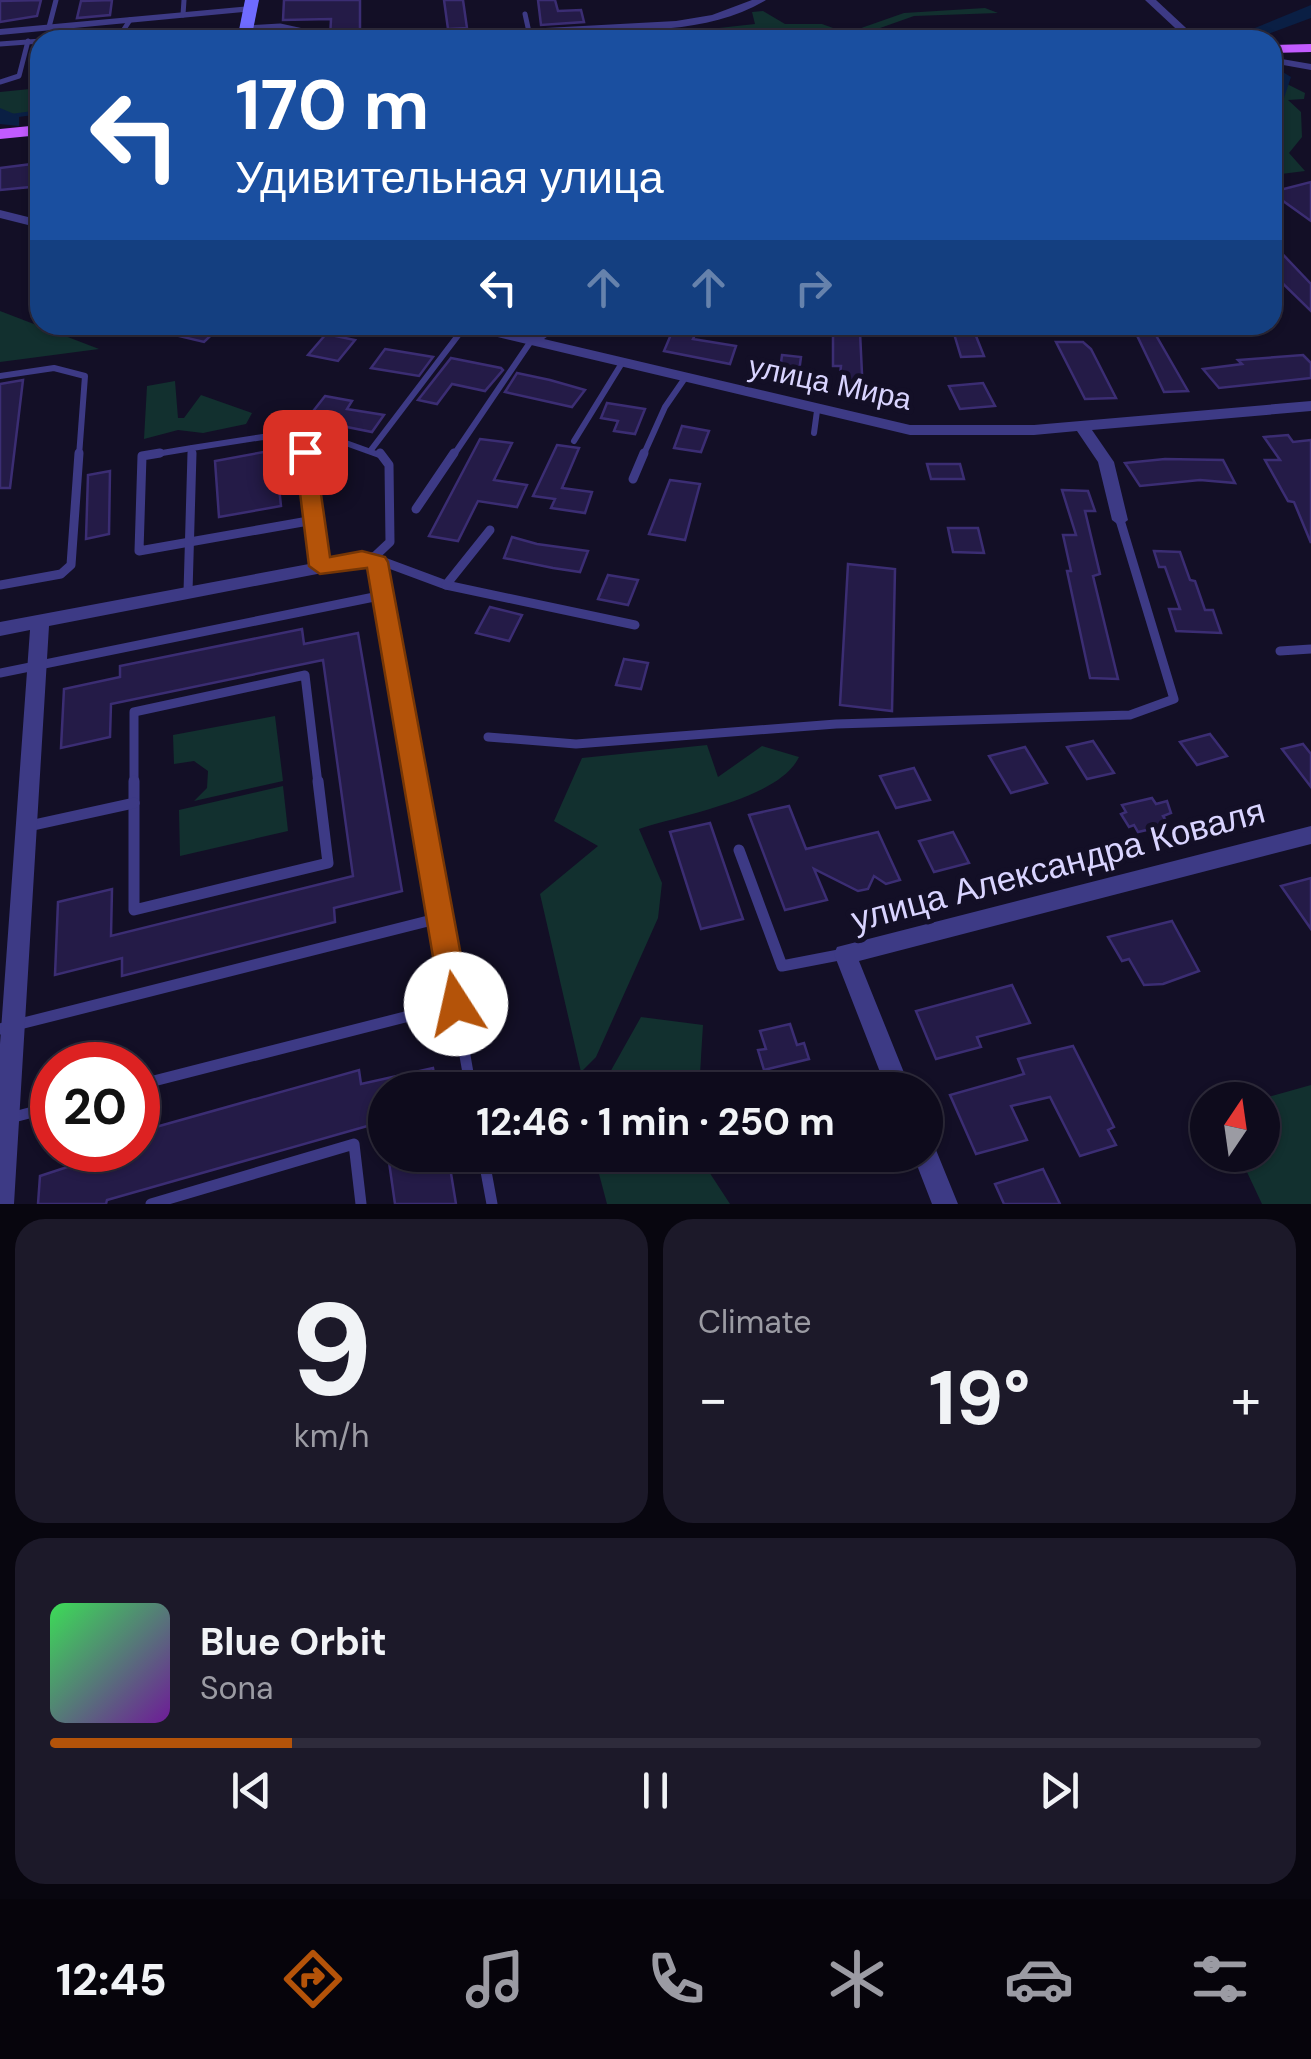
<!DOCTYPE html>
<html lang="en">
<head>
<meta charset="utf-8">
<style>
  :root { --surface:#0e0b1c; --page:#1c1929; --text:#f1f3f6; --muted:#9b9ba3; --line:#2e2b3b; --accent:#b45309 }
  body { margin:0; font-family:"DM Sans",sans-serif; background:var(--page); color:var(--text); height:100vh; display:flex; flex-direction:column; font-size:38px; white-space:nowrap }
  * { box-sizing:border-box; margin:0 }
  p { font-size:32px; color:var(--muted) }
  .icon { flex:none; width:55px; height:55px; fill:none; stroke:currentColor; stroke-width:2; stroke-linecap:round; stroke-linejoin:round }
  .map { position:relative; height:1204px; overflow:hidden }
  .details { display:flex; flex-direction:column; gap:15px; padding:15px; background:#08060f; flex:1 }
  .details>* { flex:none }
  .banner { position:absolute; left:30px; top:30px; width:1252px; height:305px; border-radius:30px; box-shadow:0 2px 8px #0004,0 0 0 2px var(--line); background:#1a4fa0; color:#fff; overflow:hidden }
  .needle { width:65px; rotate:13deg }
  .fabs { position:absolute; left:1190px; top:1082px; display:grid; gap:20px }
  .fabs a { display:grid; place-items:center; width:90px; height:90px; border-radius:50%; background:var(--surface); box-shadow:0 2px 8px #0004,0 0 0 2px var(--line); font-size:50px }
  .speed { position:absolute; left:30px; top:1042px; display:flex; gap:20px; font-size:50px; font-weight:700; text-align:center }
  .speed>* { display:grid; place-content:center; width:130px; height:130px; border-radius:50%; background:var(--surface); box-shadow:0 2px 8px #0004,0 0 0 2px var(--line); line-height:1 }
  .speed .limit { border:15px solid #d22; background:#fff; color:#111 }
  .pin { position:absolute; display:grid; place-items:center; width:85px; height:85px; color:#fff; margin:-42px; border-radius:20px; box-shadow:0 5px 15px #0006 }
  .me { position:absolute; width:110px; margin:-55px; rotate:350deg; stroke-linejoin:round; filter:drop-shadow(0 0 8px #0008) }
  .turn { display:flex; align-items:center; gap:35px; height:210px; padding:0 40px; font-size:45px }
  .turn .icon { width:130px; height:130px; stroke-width:2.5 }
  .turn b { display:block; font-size:70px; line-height:85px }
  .lanes { display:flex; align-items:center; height:95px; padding:0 40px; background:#0003; justify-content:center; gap:50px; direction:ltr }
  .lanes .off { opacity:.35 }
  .big { font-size:75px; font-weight:700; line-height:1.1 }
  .details .widget { flex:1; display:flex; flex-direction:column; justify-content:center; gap:15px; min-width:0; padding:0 35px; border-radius:30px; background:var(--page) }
  .details .dial { align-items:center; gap:0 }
  .dial b { font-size:130px; line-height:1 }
  .song { display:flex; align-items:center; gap:30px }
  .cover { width:120px; height:120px; border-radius:15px; background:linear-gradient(135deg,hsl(130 70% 55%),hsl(280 70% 35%)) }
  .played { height:10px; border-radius:5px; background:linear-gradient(90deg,var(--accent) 20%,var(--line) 20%) }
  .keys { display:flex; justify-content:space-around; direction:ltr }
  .heat { display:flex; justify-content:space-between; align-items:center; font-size:55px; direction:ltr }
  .details .tiles { flex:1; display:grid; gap:15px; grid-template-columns:1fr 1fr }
  .widget:last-child { grid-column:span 2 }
  .trip { position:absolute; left:368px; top:1072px; width:575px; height:100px; border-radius:50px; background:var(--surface); box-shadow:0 2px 8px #0004,0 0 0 2px var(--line); font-weight:700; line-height:100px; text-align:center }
  .tab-bar { display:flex; height:160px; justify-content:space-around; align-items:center; background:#06040b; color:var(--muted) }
  .tab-bar .icon { width:70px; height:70px }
  .tab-bar .active { color:var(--accent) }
  .tab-bar b { font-size:45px; color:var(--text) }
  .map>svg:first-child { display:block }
</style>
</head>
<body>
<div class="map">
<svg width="1311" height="1204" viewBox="0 0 1311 1204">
  <rect width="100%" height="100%" fill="#130f26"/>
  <!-- green -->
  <g fill="#12302f">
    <path d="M985,8l13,5 -84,3 -65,23 -70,-10 -135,11 -7,-3 118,-13 -3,-12 11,-1 22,13h37l25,9 57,-20z"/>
    <path d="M1272,79l15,1v4l18,9 -1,6 -16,1 13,12 1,25 -13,16 16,18 -32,4z"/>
    <path d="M40,88v23l-40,10v-29z"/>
    <path d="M0,311l99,38 -99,13z"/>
    <path d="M175,381l3,37h6l17,-23 51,18 -6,11 -43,9 -25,-3 -34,9 3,-53z"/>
    <path d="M275,716l8,65 -89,20 13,-13 1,-17 -14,-10 -20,3 -1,-29z"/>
    <path d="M707,745l11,32 44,-31 37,11c-20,42 -116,57 -160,72l23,54 -4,35 -62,139 -15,15 -41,-178 58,-48 -44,-25 28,-63z"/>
    <path d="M283,786l5,45 -108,25 -1,-46z"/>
    <path d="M641,1017l62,8 -4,65h-99z"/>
    <path d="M1311,1085v119h-49l-23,-49h23v-55h-4z"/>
    <path d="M594,1155h104l32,49h-123z"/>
  </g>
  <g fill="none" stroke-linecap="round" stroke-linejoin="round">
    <!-- stream -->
    <path stroke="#0a1f44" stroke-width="4" d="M4,117l36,-5"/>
    <!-- river -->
    <g fill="#0a1f44" fill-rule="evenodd">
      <path d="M1311,5v13l-59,22 -14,-5z"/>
      <path d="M1281,71l10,6 -8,24 -11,6v-33z"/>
      <path d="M0,108l19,8v10l-19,-2z"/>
    </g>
  </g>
  <!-- building -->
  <g fill="#241b47" stroke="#3b2d73" stroke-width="2.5">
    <path d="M41,0l-4,16 -37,6v-21z"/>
    <path d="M112,0l-2,15 -33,3 4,-17z"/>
    <path d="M284,0h76v37l-30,2 1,-20 -48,1z"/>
    <path d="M444,0h19l4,28 -19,1z"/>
    <path d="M538,0h17l3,11 23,-1 3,12 -43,3z"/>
    <path d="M40,163v23l-40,4v-22z"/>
    <path d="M1311,182v39l-39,-28v-1z"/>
    <path d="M1272,243l39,41v27l-39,-38z"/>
    <path d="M158,325h64l-18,17 -46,-11z"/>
    <path d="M1132,325h18l38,66 -24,1z"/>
    <path d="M972,326l12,30 -23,1 -9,-30z"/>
    <path d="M833,331l27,1 3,63 -25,-3 3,-26h-8z"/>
    <path d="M672,332l23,3 -2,4 43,7 -6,18 -66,-13z"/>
    <path d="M326,334l29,6 -17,21 -30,-6z"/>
    <path d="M1056,342h27l8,7 25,49 -31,1z"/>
    <path d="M385,349l48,8 -14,19 -48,-8z"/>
    <path d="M782,355l19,2 -3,22 -19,-1z"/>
    <path d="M1303,355l8,8v15l-92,10 -16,-19 39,-5 -4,-4z"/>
    <path d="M451,358l50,10 2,2 -18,21 -33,-7 -15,20 -19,-4z"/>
    <path d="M517,373l33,7 35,10 -13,17 -67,-15z"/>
    <path d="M23,380l-13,108h-10v-104z"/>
    <path d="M983,383l12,23 -35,3 -11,-23z"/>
    <path d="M325,396l27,5 -5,8 37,6 -12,17 -65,-13z"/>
    <path d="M607,403l38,6 -10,25 -21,-3 4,-10 -17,-3z"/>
    <path d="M682,426l27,5 -8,21 -27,-4z"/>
    <path d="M1288,435l5,7 18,-2v103l-17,-41 -6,-1 -23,-41h15l-16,-23z"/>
    <path d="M480,439l32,4 -18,37 33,5 -10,22 -39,-6 -20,40 -29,-5z"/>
    <path d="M557,445l22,3 -17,40 30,4 -7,21 -34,-5 4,-9 -22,-3z"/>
    <path d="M275,450l6,56 -62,11 -4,-56z"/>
    <path d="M1165,459l58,1 12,23 -35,-3 -60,6 -15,-23z"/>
    <path d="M927,464h33l4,15h-33z"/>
    <path d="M110,471l-1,63 -23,5 2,-64z"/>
    <path d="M670,480l30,4 -15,56 -36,-6z"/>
    <path d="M1062,490l26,1 7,20h-10l15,63 -7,2 25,103 -28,-1 -23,-107h4l-8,-36h13z"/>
    <path d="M948,528h30l6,25 -31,-1z"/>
    <path d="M512,537l25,7 51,7 -8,21 -27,-4 -49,-10z"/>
    <path d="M1154,551l26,1 10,28 5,1 10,29h8l8,23 -45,-2 -7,-22h11l-15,-42h-6z"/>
    <path d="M848,564l47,5 -3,142 -52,-6z"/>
    <path d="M608,575l30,5 -10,25 -30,-6z"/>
    <path d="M490,607l32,8 -13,26 -33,-8z"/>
    <path d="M302,629l2,15 54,-11 44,258 -68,17 1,14 -213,54v-18l-67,17 3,-73 54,-13 -1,47 242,-60 -30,-216 -212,44 -1,33 -49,11 3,-59 56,-12v-11z"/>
    <path d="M624,659l24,4 -7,26 -25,-4z"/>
    <path d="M1210,734l17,22 -30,9 -17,-23z"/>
    <path d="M1093,741l21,32 -27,6 -20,-32z"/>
    <path d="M1303,744l8,10v33l-29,-38z"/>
    <path d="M1025,747l22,36 -36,10 -22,-37z"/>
    <path d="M914,768l16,32 -34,8 -16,-32z"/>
    <path d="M1152,798l4,6 11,-3 4,12 -8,3 6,9 -31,7 -4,-7 -5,2 -8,-13 5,-2 -4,-7z"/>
    <path d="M789,806l17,43 72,-17 22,48 -14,4 -12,-8 -6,13 -10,2 -44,-22 13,31 -42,10 -36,-95z"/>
    <path d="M710,823l33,96 -42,10 -31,-97z"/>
    <path d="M953,832l16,31 -35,9 -15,-31z"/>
    <path d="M1311,878v51l-30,-43z"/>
    <path d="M1172,921l27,50 -36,13 -19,1 -15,-26 -7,2 -14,-24z"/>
    <path d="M1012,985l18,38 -53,14 4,10 -45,12 -20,-48z"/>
    <path d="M790,1024l7,21 7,-2 5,16 -45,11 -6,-20 8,-1 -6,-18z"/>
    <path d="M1073,1046l41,81 -6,3 8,15 -36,11 -30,-59 -39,9 16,34 -51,14 -26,-59 74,-21 -6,-15z"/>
    <path d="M433,1068l4,22h-52v31l-278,79 -1,4h-68l2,-28 79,-26h19v-18l221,-62 2,14z"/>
    <path d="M388,1155h60l8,49h-61z"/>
    <path d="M1043,1169l17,35h-56l-9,-20z"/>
  </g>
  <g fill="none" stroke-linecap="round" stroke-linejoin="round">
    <!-- lane-far3 -->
    <g stroke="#3d3a85" stroke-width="5">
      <path d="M525,14l4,18"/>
      <path d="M183,15l1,-15"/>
      <path d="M49,27l7,-27"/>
      <path d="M246,28l34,-2 41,9 -1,5"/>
      <path d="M117,40l13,-20"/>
      <path d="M920,40l27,-7 44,7"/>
      <path d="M0,44l55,-4"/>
      <path d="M0,82l19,-6 9,-35"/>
    </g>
    <!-- lane-far2 -->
    <g stroke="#3d3a85" stroke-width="6">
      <path d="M0,376l54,-8 31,8 -6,80"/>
      <path d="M318,433l64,23"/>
      <path d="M814,433l3,-22"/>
      <path d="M574,441l48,-78"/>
      <path d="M371,450l95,-125"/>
      <path d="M144,456l48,-8"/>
      <path d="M192,456v-8l71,-11 42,19"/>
      <path d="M453,456l78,-115"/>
      <path d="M643,456l22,-49 20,-29"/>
    </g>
    <!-- lane-far1 -->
    <g stroke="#3d3a85" stroke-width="9">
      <path d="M160,453l-18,3 -3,95 175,-31"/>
      <path d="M305,453l15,113"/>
      <path d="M633,479l11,-26"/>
      <path d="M416,509l38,-56"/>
      <path d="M373,558l17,-16 -1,-77 -9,-12"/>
      <path d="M373,558l11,37 33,189"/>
      <path d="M376,559l70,26 189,40"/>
      <path d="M0,585l61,-11 10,-9 8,-112"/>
      <path d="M446,585l44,-55"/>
      <path d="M188,592l4,-139"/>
      <path d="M1280,651l31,-2"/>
      <path d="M0,673l384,-78"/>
      <path d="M488,737l88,7 260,-20 294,-9 44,-16 -54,-179"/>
      <path d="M134,784v-72l171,-37 13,109"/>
    </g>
    <!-- lane -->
    <g stroke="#3d3a85" stroke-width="11">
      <path d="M134,781v22"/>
      <path d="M417,781l54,309"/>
      <path d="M134,803v107l194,-47 -10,-82"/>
      <path d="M29,826l105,-23"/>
      <path d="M739,850l43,116 62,-12"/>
      <path d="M0,1029l440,-111"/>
      <path d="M138,1085l318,-81"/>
      <path d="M10,1118l42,-11"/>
      <path d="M483,1155l9,49"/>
      <path d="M151,1204l203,-60 7,60"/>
    </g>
    <!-- street -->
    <g fill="#3d3a85" fill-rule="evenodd">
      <path d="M752,0h14c-57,35 -133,29 -197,33 -65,3 -129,7 -194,7l5,-3 296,-16 36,-6z"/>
      <path d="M1145,0h11l43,40h-11z"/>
      <path d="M251,6l3,1v4l-254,24v-6z"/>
      <path d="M1276,58l35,6v6l-39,-7v-4z"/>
      <path d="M0,210l40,10v8l-40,-10z"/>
      <path d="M458,325h25l46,11 18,-11h17l-20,14 366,86h124l277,-24v10l-219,19 22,32 14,58 -8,6 -8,-6 -14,-58 -21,-31 -43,4h-124l-450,-107z"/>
      <path d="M373,552l6,2 2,4 -2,4 -330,64 -35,578h-14v-160l30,-414 -30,6v-14z"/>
      <path d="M1311,826v18l-452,117 52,129h-24l-53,-136 3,-7z"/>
      <path d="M925,1142l9,3 24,59h-26l-19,-49h12z"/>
    </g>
    <!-- secondary -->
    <path fill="#6f6bff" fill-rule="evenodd" d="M245,0h14l-8,40h-14z"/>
    <!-- primary -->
    <g fill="#c25bff" fill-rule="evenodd">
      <path d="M1311,44v8l-39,1v-8z"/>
      <path d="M40,125v10l-40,4v-10z"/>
    </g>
  </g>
  <!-- route -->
  <path fill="#b45309" stroke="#753606" stroke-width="2.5" d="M305,446l10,6 15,105 32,-6 23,6 3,5 82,442 -4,10 -10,5 -11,-5 -4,-10 -74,-436 -47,6 -11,-8 -14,-114z"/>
  <g text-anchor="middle" stroke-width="10" stroke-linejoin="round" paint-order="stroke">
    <!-- street labels -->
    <g font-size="30" fill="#d9d4ff" stroke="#130f26">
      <text transform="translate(830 383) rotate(12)" y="10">улица Мира</text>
    </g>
    <!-- near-street labels -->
    <g font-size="35" fill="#d9d4ff" stroke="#130f26">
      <text transform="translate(1058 865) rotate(-15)" y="12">улица Александра Коваля</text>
    </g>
  </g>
</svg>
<div class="fabs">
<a><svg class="needle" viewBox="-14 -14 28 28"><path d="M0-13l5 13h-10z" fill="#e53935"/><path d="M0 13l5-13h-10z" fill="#9b9ba3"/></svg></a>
</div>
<div class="speed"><div class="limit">20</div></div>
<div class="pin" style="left:305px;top:452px;background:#d93025"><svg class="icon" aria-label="arrive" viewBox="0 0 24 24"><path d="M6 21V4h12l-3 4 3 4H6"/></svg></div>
<svg class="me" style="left:456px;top:1004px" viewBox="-20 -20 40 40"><circle r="19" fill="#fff"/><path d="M0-13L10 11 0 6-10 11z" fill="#b45309"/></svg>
<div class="trip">12:46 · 1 min · 250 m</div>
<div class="banner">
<div class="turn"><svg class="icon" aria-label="left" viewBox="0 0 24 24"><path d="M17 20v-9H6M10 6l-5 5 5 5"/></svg><div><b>170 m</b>Удивительная улица</div></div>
<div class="lanes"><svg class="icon" aria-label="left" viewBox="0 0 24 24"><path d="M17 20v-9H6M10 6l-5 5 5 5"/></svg><svg class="icon off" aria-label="ahead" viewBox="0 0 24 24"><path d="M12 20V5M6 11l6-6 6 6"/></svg><svg class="icon off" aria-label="ahead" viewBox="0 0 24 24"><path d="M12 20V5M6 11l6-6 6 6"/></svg><svg class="icon off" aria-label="right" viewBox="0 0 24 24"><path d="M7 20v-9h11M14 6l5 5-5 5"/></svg></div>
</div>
</div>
<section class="details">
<div class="tiles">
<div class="widget dial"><b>9</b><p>km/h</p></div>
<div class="widget"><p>Climate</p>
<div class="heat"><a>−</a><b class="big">19°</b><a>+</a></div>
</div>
<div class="widget">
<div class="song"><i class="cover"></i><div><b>Blue Orbit</b><p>Sona</p></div></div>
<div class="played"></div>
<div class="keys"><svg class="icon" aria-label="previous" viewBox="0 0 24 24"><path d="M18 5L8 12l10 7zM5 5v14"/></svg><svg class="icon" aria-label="pause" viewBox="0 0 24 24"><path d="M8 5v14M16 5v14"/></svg><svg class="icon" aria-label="next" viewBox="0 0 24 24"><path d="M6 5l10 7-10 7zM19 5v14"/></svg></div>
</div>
</div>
</section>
<nav class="tab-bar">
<b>12:45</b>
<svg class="icon active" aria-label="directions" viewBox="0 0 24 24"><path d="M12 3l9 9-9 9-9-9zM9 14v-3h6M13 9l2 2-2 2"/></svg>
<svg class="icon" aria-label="music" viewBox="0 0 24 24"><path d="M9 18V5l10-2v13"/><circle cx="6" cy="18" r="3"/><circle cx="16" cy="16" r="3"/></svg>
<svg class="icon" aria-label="phone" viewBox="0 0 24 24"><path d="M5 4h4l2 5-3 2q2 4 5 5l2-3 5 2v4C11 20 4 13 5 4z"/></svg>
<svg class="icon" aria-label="climate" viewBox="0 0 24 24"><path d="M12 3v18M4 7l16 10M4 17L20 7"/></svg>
<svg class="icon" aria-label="car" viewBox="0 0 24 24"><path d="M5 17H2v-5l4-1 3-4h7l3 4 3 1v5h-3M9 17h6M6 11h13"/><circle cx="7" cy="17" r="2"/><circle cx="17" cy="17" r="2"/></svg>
<svg class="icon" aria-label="filters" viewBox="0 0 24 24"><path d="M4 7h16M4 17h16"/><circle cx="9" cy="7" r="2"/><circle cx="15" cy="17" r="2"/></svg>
</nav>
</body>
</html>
